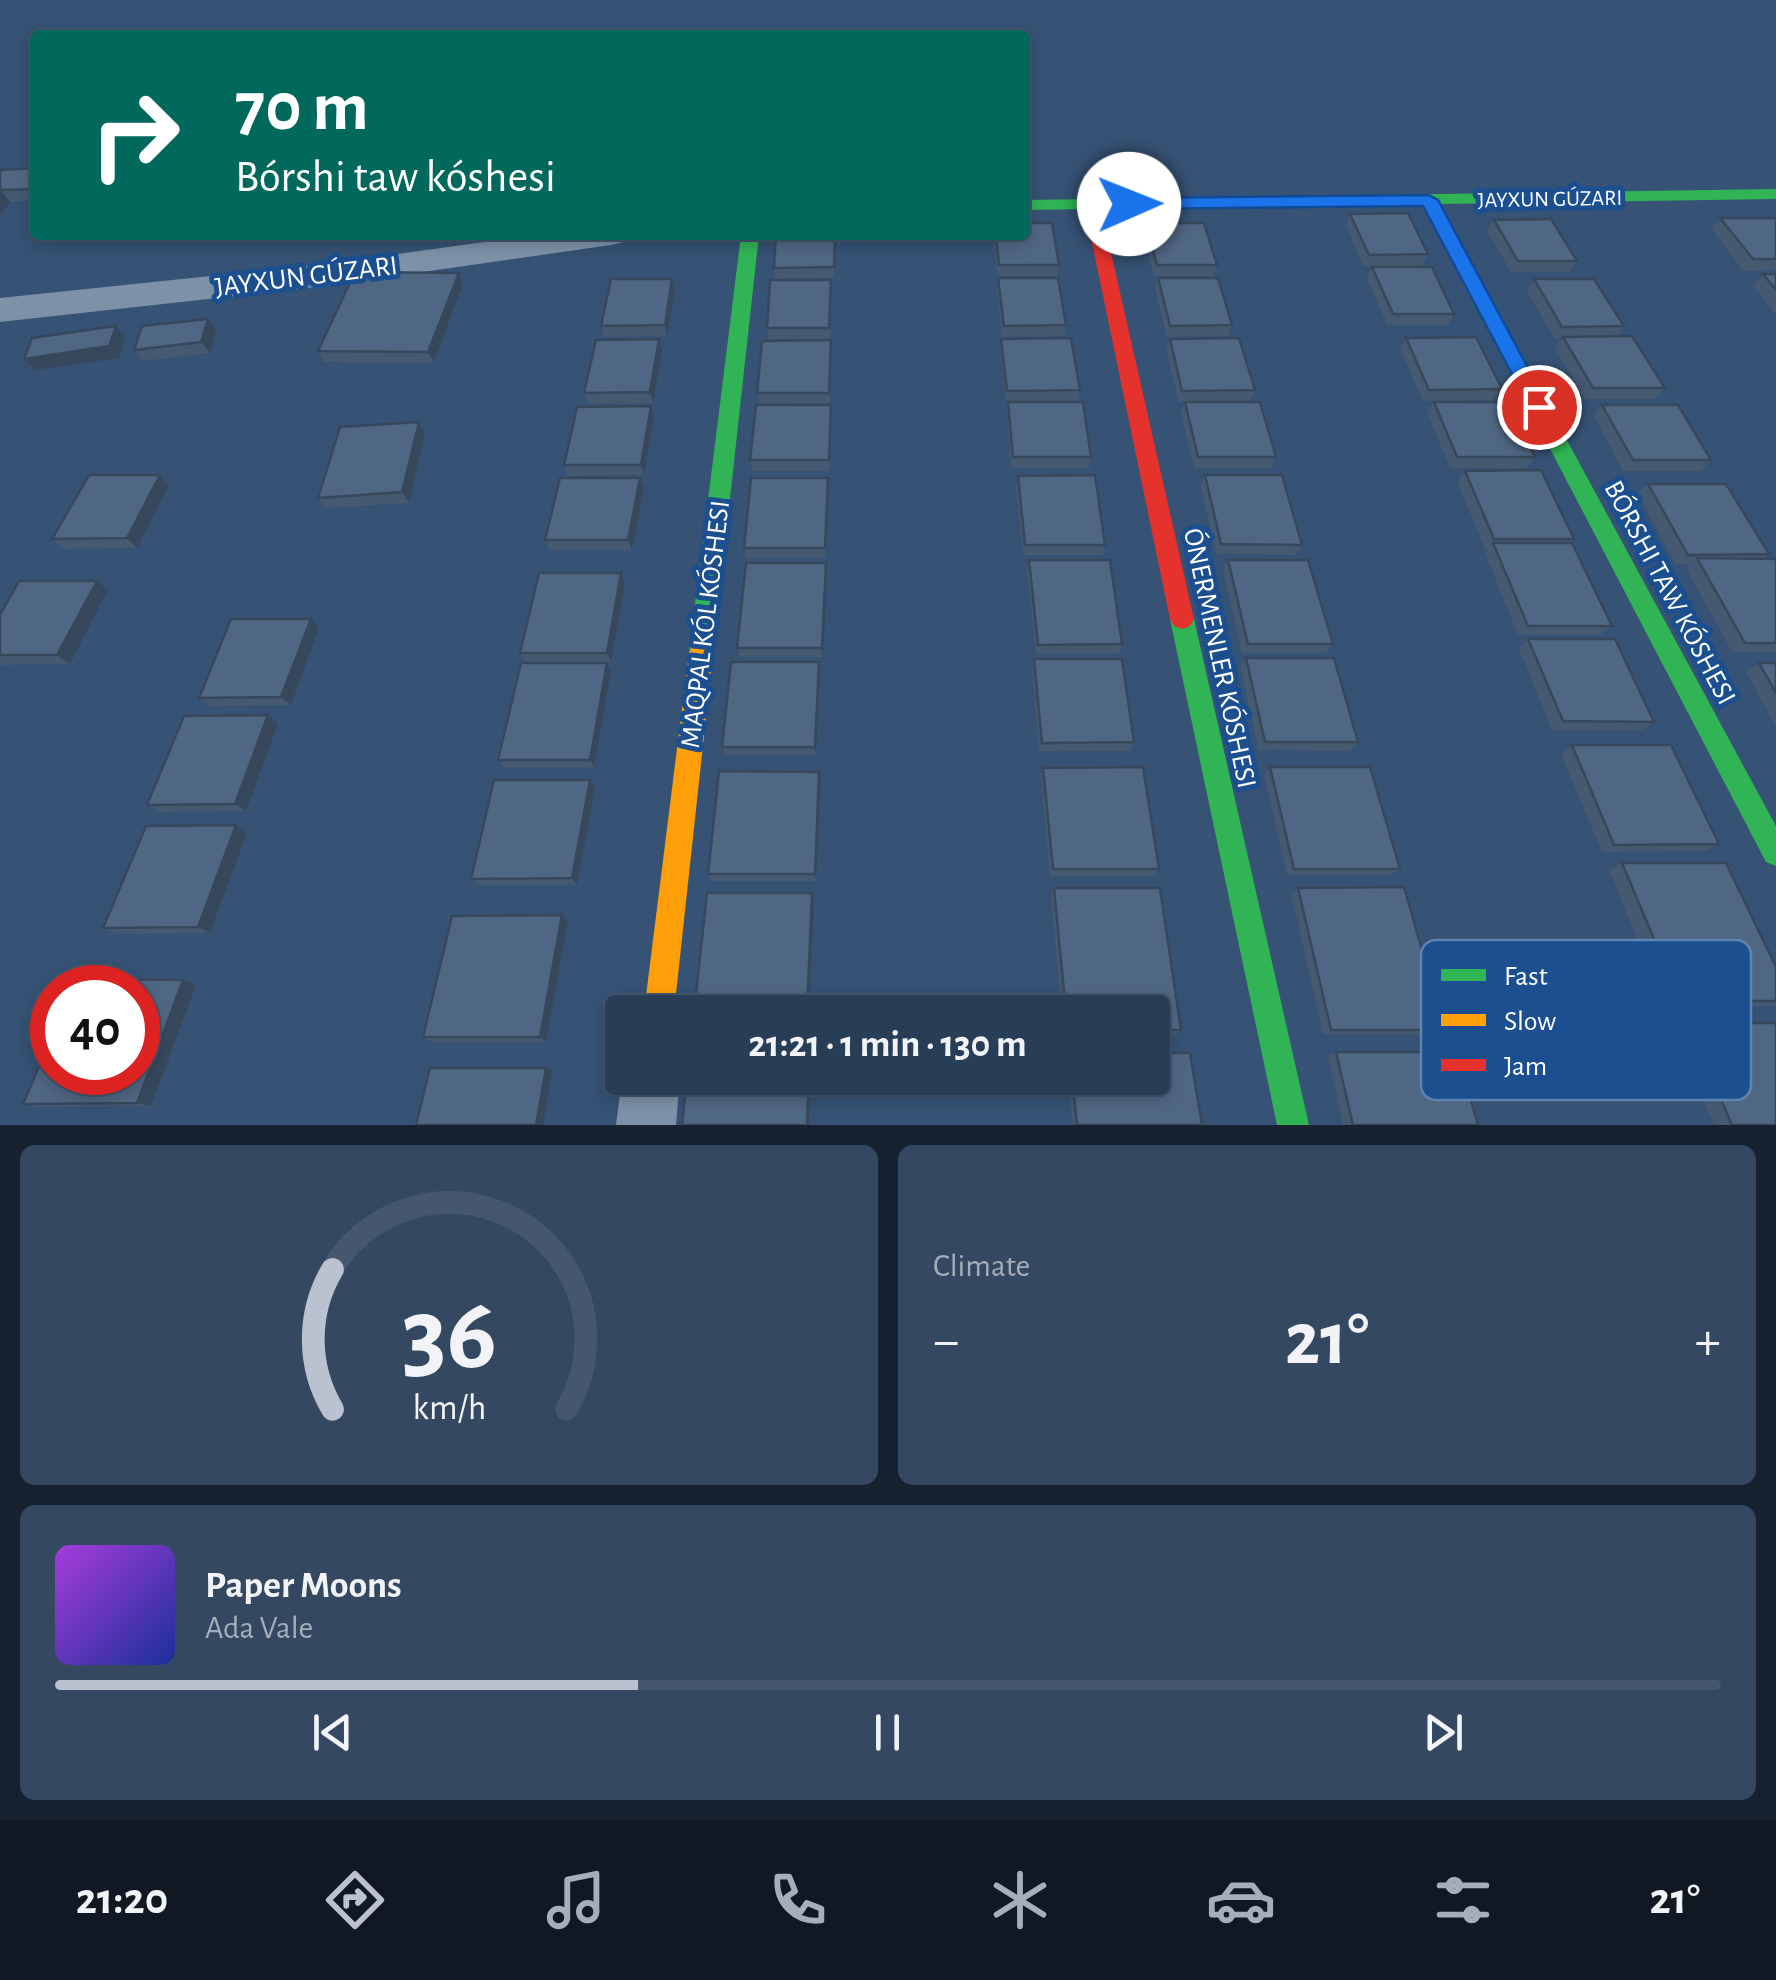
<!DOCTYPE html>
<html lang="en">
<head>
<meta charset="utf-8">
<style>
  :root { --surface:#283e57; --page:#344961; --text:#f1f3f6; --muted:#a5aeba; --line:#44576d; --accent:#b9c2ce }
  body { margin:0; font-family:"Alegreya Sans",sans-serif; background:var(--page); color:var(--text); height:100vh; display:flex; flex-direction:column; font-size:38px; white-space:nowrap }
  * { box-sizing:border-box; margin:0 }
  p { font-size:32px; color:var(--muted) }
  .icon { flex:none; width:55px; height:55px; fill:none; stroke:currentColor; stroke-width:2; stroke-linecap:round; stroke-linejoin:round }
  .map { position:relative; height:1125px; overflow:hidden }
  .panel { display:flex; flex-direction:column; gap:20px; padding:20px; background:#162230; flex:1 }
  .panel>* { flex:none }
  .top-card { position:absolute; left:30px; top:30px; width:1000px; height:210px; border-radius:10px; box-shadow:0 5px 15px #0003,0 0 0 2px var(--line); background:#00695c; color:#fff; overflow:hidden }
  .speed { position:absolute; left:30px; top:965px; display:flex; gap:20px; font-size:50px; font-weight:700; text-align:center }
  .speed>* { display:grid; place-content:center; width:130px; height:130px; border-radius:50%; background:var(--surface); box-shadow:0 5px 15px #0003,0 0 0 2px var(--line); line-height:1 }
  .speed .limit { border:15px solid #d22; background:#fff; color:#111 }
  .pin { position:absolute; display:grid; place-items:center; width:85px; height:85px; color:#fff; margin:-42px; border:5px solid #fff; border-radius:50%; box-shadow:0 2px 10px #0007 }
  .me { position:absolute; width:110px; margin:-55px; rotate:89deg; stroke-linejoin:round; filter:drop-shadow(0 0 8px #0008) }
  .turn { display:flex; align-items:center; gap:35px; height:210px; padding:0 40px; font-size:45px }
  .turn .icon { width:130px; height:130px; stroke-width:2.5 }
  .turn b { display:block; font-size:70px; line-height:85px }
  .big { font-size:75px; font-weight:700; line-height:1.1 }
  .panel .tile { flex:1; display:flex; flex-direction:column; justify-content:center; gap:15px; min-width:0; padding:0 35px; border-radius:15px; background:var(--page) }
  .panel .dial { align-items:center; gap:0 }
  .dial svg { height:260px; overflow:visible; fill:none; stroke:var(--line); stroke-width:7; stroke-linecap:round; text-anchor:middle }
  .dial text { fill:var(--text); stroke:none }
  .song { display:flex; align-items:center; gap:30px }
  .cover { width:120px; height:120px; border-radius:15px; background:linear-gradient(135deg,hsl(280 70% 55%),hsl(230 70% 35%)) }
  .played { height:10px; border-radius:5px; background:linear-gradient(90deg,var(--accent) 35%,var(--line) 35%) }
  .keys { display:flex; justify-content:space-around; direction:ltr }
  .heat { display:flex; justify-content:space-between; align-items:center; font-size:55px; direction:ltr }
  .panel .tiles { flex:1; display:grid; gap:20px; grid-template-columns:1fr 1fr }
  .tile:last-child { grid-column:span 2 }
  .trip { position:absolute; left:605px; top:995px; width:565px; height:100px; border-radius:10px; background:var(--surface); box-shadow:0 5px 15px #0003,0 0 0 2px var(--line); font-weight:700; line-height:100px; text-align:center }
  .tab-bar { display:flex; height:160px; justify-content:space-around; align-items:center; background:#101923; color:var(--muted) }
  .tab-bar .icon { width:70px; height:70px }
  .tab-bar .selected { color:var(--accent) }
  .tab-bar b { font-size:45px; color:var(--text) }
  .map>svg:first-child { display:block }
</style>
</head>
<body>
<div class="map">
<svg width="1776" height="1125" viewBox="0 0 1776 1125">
  <rect width="100%" height="100%" fill="#365274"/>
  <g fill="none" stroke-linecap="round" stroke-linejoin="round">
    <!-- street -->
    <g fill="#7d92a8" fill-rule="evenodd">
      <path d="M535,235h92l-4,7 -12,3 -286,41 -325,36v-24l325,-34z"/>
      <path d="M622,1078h58l-4,47h-60z"/>
    </g>
    <!-- fast -->
    <g fill="#30b455" fill-rule="evenodd">
      <path d="M1776,189v10l-337,5 337,622v40l-10,-4 -344,-658 -397,6v-10z"/>
      <path d="M741,235h18l-46,418 -4,7 -8,3 -8,-3 -4,-7z"/>
      <path d="M1182,609l8,3 4,7 115,506h-32l-107,-506 4,-7z"/>
    </g>
    <!-- slow -->
    <path fill="#ff9f0a" fill-rule="evenodd" d="M701,643l8,3 4,7 -39,359h-30l45,-359 4,-7z"/>
    <!-- jam -->
    <path fill="#e5322d" fill-rule="evenodd" d="M1092,199l8,5 94,415 -4,7 -8,3 -8,-3 -4,-7 -86,-415z"/>
  </g>
  <!-- wall -->
  <g fill="#455971">
    <path d="M35,168v32l-25,2 -10,14v-46z"/>
    <path d="M1350,214l78,40 -6,12h-59l-17,-41z"/>
    <path d="M1720,218h56v52l-33,1 -31,-42z"/>
    <path d="M1494,220l83,41 -8,11h-58l-24,-41z"/>
    <path d="M1146,223l71,42 -4,11h-59l-11,-41z"/>
    <path d="M776,235h60l-2,43 -59,1 -1,-11z"/>
    <path d="M993,235h32l34,30 -2,11h-59z"/>
    <path d="M1372,267l82,47 -6,11h-61l-20,-47z"/>
    <path d="M459,273l4,11 -29,79 -110,-1 -6,-11z"/>
    <path d="M1763,274h13v41l-23,-30z"/>
    <path d="M998,278l68,47 -2,11 -62,1 -5,-48z"/>
    <path d="M1158,278l74,47 -4,11 -61,1 -12,-48z"/>
    <path d="M1534,279l90,47 -8,10 49,52 -10,11h-71l-29,-51 7,-10h-8l-27,-47z"/>
    <path d="M675,290l-8,46 -63,1 -3,-11z"/>
    <path d="M831,291l-1,48h-62l-1,-11z"/>
    <path d="M216,330l-6,23 -67,8 -9,-11z"/>
    <path d="M1406,338l96,51 -8,11 -71,1 -23,-52z"/>
    <path d="M1001,339l79,51 -3,11 -71,1 -6,-52z"/>
    <path d="M1170,339l85,51 -5,11 -71,1 -13,-52z"/>
    <path d="M831,340l-1,63 -71,1 -2,-11z"/>
    <path d="M662,350l-9,53 -65,1 -4,-11z"/>
    <path d="M1008,402l83,55 -2,11h-78l-4,-55z"/>
    <path d="M1185,402l91,55 -5,11h-77l-13,-55z"/>
    <path d="M1434,402l101,55 -8,11h-77l-23,-55z"/>
    <path d="M1602,405l109,55 -10,11h-78l-29,-55z"/>
    <path d="M651,406l3,11 -10,58 -76,1 -4,-11z"/>
    <path d="M832,415l-3,56h-77l-2,-11z"/>
    <path d="M425,433l-16,70 -83,5 -8,-10z"/>
    <path d="M1465,471l109,68 -4,4 42,83 -11,9h-83l-33,-82 3,-4h-3l-28,-68z"/>
    <path d="M1205,475l97,70 -6,10 -80,-1 -15,-68z"/>
    <path d="M1018,476l87,69 -3,10h-79l-7,-69z"/>
    <path d="M828,478l-2,80h-80l-2,-10z"/>
    <path d="M1648,484l121,70 -6,5h13v93h-44l-46,-84 4,-4 -14,1 -38,-71z"/>
    <path d="M169,485l-32,63 -73,1 -12,-10z"/>
    <path d="M644,488l-12,62h-82l-5,-10z"/>
    <path d="M1029,560l93,84 -3,10h-83l-9,-84z"/>
    <path d="M1228,560l105,84 -7,9h-84l-19,-83z"/>
    <path d="M826,563l-3,94h-83l-3,-9z"/>
    <path d="M621,573l4,10 -14,79h-86l-5,-9z"/>
    <path d="M108,590l-38,74 -70,1v-50z"/>
    <path d="M319,628l-28,77 -82,1 -10,-8z"/>
    <path d="M1528,639l126,83 -12,8h-90l-33,-81z"/>
    <path d="M1246,658l112,84 -8,9 -91,-1 -19,-83z"/>
    <path d="M1034,659l100,83 -4,9h-91l-7,-83z"/>
    <path d="M1759,663h17v64l-30,-55z"/>
    <path d="M611,672l-17,96h-90l-6,-8z"/>
    <path d="M820,672l-4,83h-91l-3,-8z"/>
    <path d="M278,724l-32,87 -87,1 -12,-7z"/>
    <path d="M1572,745l147,99 -14,7 -103,1 -41,-98z"/>
    <path d="M1270,767l130,102 -9,6h-104l-23,-100z"/>
    <path d="M1043,768l116,101 -5,7h-104l-9,-100z"/>
    <path d="M819,772l2,8 -5,101h-105l-3,-7z"/>
    <path d="M590,780l5,8 -18,97h-99l-7,-6z"/>
    <path d="M236,825l11,8 -37,100 -93,1 -14,-6z"/>
    <path d="M1622,863l154,104v39h-111l-56,-136z"/>
    <path d="M1054,888l127,142 -5,5h-24v-23h-90l-11,-117z"/>
    <path d="M1298,888l147,142 -10,4h-112l-32,-140z"/>
    <path d="M562,915l6,6 -22,121h-114l-9,-5z"/>
    <path d="M196,985l-45,121 -111,1 -17,-3z"/>
    <path d="M1688,1023l88,102h-62l-40,-98z"/>
    <path d="M1336,1052l142,73h-135l-15,-69z"/>
    <path d="M1068,1078h84l50,47h-129z"/>
  </g>
  <!-- shaded-wall -->
  <g fill="#38485c">
    <path d="M1,190l9,12 -10,14v-24z"/>
    <path d="M459,273l4,11 -29,79 -6,-11z"/>
    <path d="M672,279l3,11 -8,46 -2,-11z"/>
    <path d="M208,319l8,11 -6,23 -9,-11z"/>
    <path d="M116,326l9,11 -6,21 -84,12 -11,-11z"/>
    <path d="M659,339l3,11 -9,53 -3,-11z"/>
    <path d="M651,406l3,11 -10,58 -3,-10z"/>
    <path d="M419,422l6,11 -16,70 -7,-11z"/>
    <path d="M160,475l9,10 -32,63 -10,-10z"/>
    <path d="M640,478l4,10 -12,62 -4,-10z"/>
    <path d="M828,478l1,11 -3,69 -1,-10z"/>
    <path d="M826,563l1,10 -4,84 -1,-9z"/>
    <path d="M621,573l4,10 -14,79 -4,-9z"/>
    <path d="M97,581l11,9 -38,74 -13,-9z"/>
    <path d="M311,619l8,9 -28,77 -10,-8z"/>
    <path d="M819,662l1,10 -4,83 -1,-8z"/>
    <path d="M607,663l4,9 -17,96 -4,-8z"/>
    <path d="M268,715l10,9 -32,87 -11,-7z"/>
    <path d="M819,772l2,8 -5,101 -1,-7z"/>
    <path d="M590,780l5,8 -18,97 -5,-7z"/>
    <path d="M236,825l11,8 -37,100 -12,-6z"/>
    <path d="M812,893l2,7 -5,112h-2z"/>
    <path d="M562,915l6,6 -22,121 -6,-5z"/>
    <path d="M183,980l13,5 -45,121 -14,-3z"/>
    <path d="M546,1068l6,3 -9,54h-7z"/>
    <path d="M809,1078h2l-2,47h-2z"/>
  </g>
  <!-- building -->
  <g fill="#506783" stroke="#38485c" stroke-width="2.5">
    <path d="M35,168v21l-34,1 -1,2v-22z"/>
    <path d="M1408,213l20,41 -59,1 -19,-41z"/>
    <path d="M1720,218h56v41h-23z"/>
    <path d="M1551,219l26,42h-59l-24,-41z"/>
    <path d="M1025,223h27l7,42h-60l-3,-30h29z"/>
    <path d="M1146,223h58l13,42h-60z"/>
    <path d="M776,235h59l-1,32 -60,1z"/>
    <path d="M1372,267h60l22,47h-61z"/>
    <path d="M355,272l104,1 -31,79 -110,-1z"/>
    <path d="M1763,274h13v16z"/>
    <path d="M998,278h60l8,47 -62,1z"/>
    <path d="M1158,278h60l14,47 -62,1z"/>
    <path d="M611,279h61l-7,46 -64,1z"/>
    <path d="M1534,279h60l30,47 -62,1z"/>
    <path d="M770,280h61l-2,48h-62z"/>
    <path d="M208,319l-7,23 -67,8 8,-24z"/>
    <path d="M116,326l-7,20 -85,13 8,-21z"/>
    <path d="M1632,336l33,52h-72l-30,-51z"/>
    <path d="M1476,337l26,52 -73,1 -23,-52z"/>
    <path d="M1071,338l9,52 -73,1 -6,-52z"/>
    <path d="M1239,338l16,52 -73,1 -12,-52z"/>
    <path d="M659,339l-9,53 -66,1 12,-53z"/>
    <path d="M831,340l-2,53h-72l5,-52z"/>
    <path d="M1008,402h75l8,55h-78z"/>
    <path d="M1185,402h75l16,55h-78z"/>
    <path d="M1434,402h75l26,55h-78z"/>
    <path d="M756,405h75l-2,55h-79z"/>
    <path d="M1602,405h76l33,55h-78z"/>
    <path d="M651,406l-10,59h-77l13,-58z"/>
    <path d="M419,422l-17,70 -84,6 22,-71z"/>
    <path d="M1541,470l33,69h-80l-29,-68z"/>
    <path d="M89,475h71l-33,63 -75,1z"/>
    <path d="M1095,475l10,70h-80l-7,-69z"/>
    <path d="M1205,475h77l20,70 -81,-1z"/>
    <path d="M560,478h80l-12,62h-83z"/>
    <path d="M751,478h77l-3,70h-81z"/>
    <path d="M1648,484h78l43,70 -81,1z"/>
    <path d="M1493,543h79l40,83h-84z"/>
    <path d="M1697,558l79,1v84h-31z"/>
    <path d="M1029,560h81l12,84 -84,1z"/>
    <path d="M1228,560h80l25,84h-85z"/>
    <path d="M746,563h80l-4,85h-85z"/>
    <path d="M539,573h82l-14,80h-87z"/>
    <path d="M19,581h78l-40,74h-57v-40z"/>
    <path d="M231,619h80l-30,78 -82,1z"/>
    <path d="M1528,639h87l39,83 -91,-1z"/>
    <path d="M1246,658h88l24,84h-93z"/>
    <path d="M1034,659h88l12,83 -92,1z"/>
    <path d="M731,662h88l-4,85h-93z"/>
    <path d="M521,663h86l-17,97h-92z"/>
    <path d="M1759,663h17v30z"/>
    <path d="M268,715l-33,89 -88,1 37,-89z"/>
    <path d="M1572,745h99l48,99 -105,1z"/>
    <path d="M1143,767l16,102h-106l-10,-101z"/>
    <path d="M1270,767h100l30,102h-106z"/>
    <path d="M719,771l100,1 -4,102h-107z"/>
    <path d="M494,780h96l-18,98 -101,1z"/>
    <path d="M236,825l-38,102 -95,1 43,-102z"/>
    <path d="M1622,863h104l50,104v34h-96z"/>
    <path d="M1404,887l41,143h-114l-33,-142z"/>
    <path d="M1054,888h106l21,142h-29v-18h-86z"/>
    <path d="M707,893h105l-5,119h-113z"/>
    <path d="M562,915l-22,122h-117l29,-121z"/>
    <path d="M77,979l106,1 -46,123 -114,1 29,-68v36h86v-84h-64z"/>
    <path d="M1688,1023h88v102h-44z"/>
    <path d="M1336,1052h121l21,73h-125z"/>
    <path d="M1152,1053h38l12,72h-125l-5,-47h80z"/>
    <path d="M430,1068h116l-10,57h-120z"/>
    <path d="M687,1078h122l-2,47h-125z"/>
  </g>
  <!-- route -->
  <path fill="#1a73e8" stroke="#114b97" stroke-width="2.5" d="M1429,195l9,5 111,207 -3,5h-14l-109,-206 -294,3 -9,-5 9,-6z"/>
  <g text-anchor="middle" stroke-width="10" stroke-linejoin="round" paint-order="stroke">
    <!-- far-street labels -->
    <g font-size="22" fill="#fff" stroke="#1b4f8f">
      <text transform="translate(1550 198) rotate(-1)" y="8">JAYXUN GÚZARI</text>
    </g>
    <!-- street labels -->
    <g font-size="28" fill="#fff" stroke="#1b4f8f">
      <text transform="translate(306 275) rotate(-7)" y="10">JAYXUN GÚZARI</text>
      <text transform="translate(1671 592) rotate(62)" y="10">BÓRSHI TAW KÓSHESI</text>
      <text transform="translate(704 624) rotate(-83)" y="10">MAQPAL KÓL KÓSHESI</text>
      <text transform="translate(1221 658) rotate(78)" y="10">ÓNERMENLER KÓSHESI</text>
    </g>
  </g>
  <!-- legend -->
  <rect x="1421" y="940" width="330" height="160" rx="15" fill="#1b4f8f" stroke="#5f84b1" stroke-width="2.5"/>
  <rect x="1441" y="969" width="45" height="12" fill="#30b455"/>
  <rect x="1441" y="1014" width="45" height="12" fill="#ff9f0a"/>
  <rect x="1441" y="1059" width="45" height="12" fill="#e5322d"/>
  <g font-size="28" fill="#fff">
    <text x="1504" y="985">Fast</text>
    <text x="1504" y="1030">Slow</text>
    <text x="1504" y="1075">Jam</text>
  </g>
</svg>
<div class="speed"><div class="limit">40</div></div>
<div class="pin" style="left:1539px;top:407px;background:#d93025"><svg class="icon" aria-label="arrive" viewBox="0 0 24 24"><path d="M6 21V4h12l-3 4 3 4H6"/></svg></div>
<svg class="me" style="left:1129px;top:204px" viewBox="-20 -20 40 40"><circle r="19" fill="#fff"/><path d="M0-13L10 11 0 6-10 11z" fill="#1a73e8"/></svg>
<div class="trip">21:21 · 1 min · 130 m</div>
<div class="top-card">
<div class="turn"><svg class="icon" aria-label="right" viewBox="0 0 24 24"><path d="M7 20v-9h11M14 6l5 5-5 5"/></svg><div><b>70 m</b>Bórshi taw kóshesi</div></div>
</div>
</div>
<section class="panel">
<div class="tiles">
<div class="tile dial"><svg viewBox="0 0 100 80">
<path d="M14 69A42 42 0 1 1 86 69"/>
<path d="M14 69A42 42 0 0 1 14 26" stroke="#b9c2ce"/>
<text x="50" y="56" font-size="32" font-weight="700">36</text>
<text x="50" y="72" font-size="11">km/h</text>
</svg></div>
<div class="tile"><p>Climate</p>
<div class="heat"><a>−</a><b class="big">21°</b><a>+</a></div>
</div>
<div class="tile">
<div class="song"><i class="cover"></i><div><b>Paper Moons</b><p>Ada Vale</p></div></div>
<div class="played"></div>
<div class="keys"><svg class="icon" aria-label="previous" viewBox="0 0 24 24"><path d="M18 5L8 12l10 7zM5 5v14"/></svg><svg class="icon" aria-label="pause" viewBox="0 0 24 24"><path d="M8 5v14M16 5v14"/></svg><svg class="icon" aria-label="next" viewBox="0 0 24 24"><path d="M6 5l10 7-10 7zM19 5v14"/></svg></div>
</div>
</div>
</section>
<nav class="tab-bar">
<b>21:20</b>
<svg class="icon selected" aria-label="directions" viewBox="0 0 24 24"><path d="M12 3l9 9-9 9-9-9zM9 14v-3h6M13 9l2 2-2 2"/></svg>
<svg class="icon" aria-label="music" viewBox="0 0 24 24"><path d="M9 18V5l10-2v13"/><circle cx="6" cy="18" r="3"/><circle cx="16" cy="16" r="3"/></svg>
<svg class="icon" aria-label="phone" viewBox="0 0 24 24"><path d="M5 4h4l2 5-3 2q2 4 5 5l2-3 5 2v4C11 20 4 13 5 4z"/></svg>
<svg class="icon" aria-label="climate" viewBox="0 0 24 24"><path d="M12 3v18M4 7l16 10M4 17L20 7"/></svg>
<svg class="icon" aria-label="car" viewBox="0 0 24 24"><path d="M5 17H2v-5l4-1 3-4h7l3 4 3 1v5h-3M9 17h6M6 11h13"/><circle cx="7" cy="17" r="2"/><circle cx="17" cy="17" r="2"/></svg>
<svg class="icon" aria-label="filters" viewBox="0 0 24 24"><path d="M4 7h16M4 17h16"/><circle cx="9" cy="7" r="2"/><circle cx="15" cy="17" r="2"/></svg>
<b>21°</b>
</nav>
</body>
</html>
